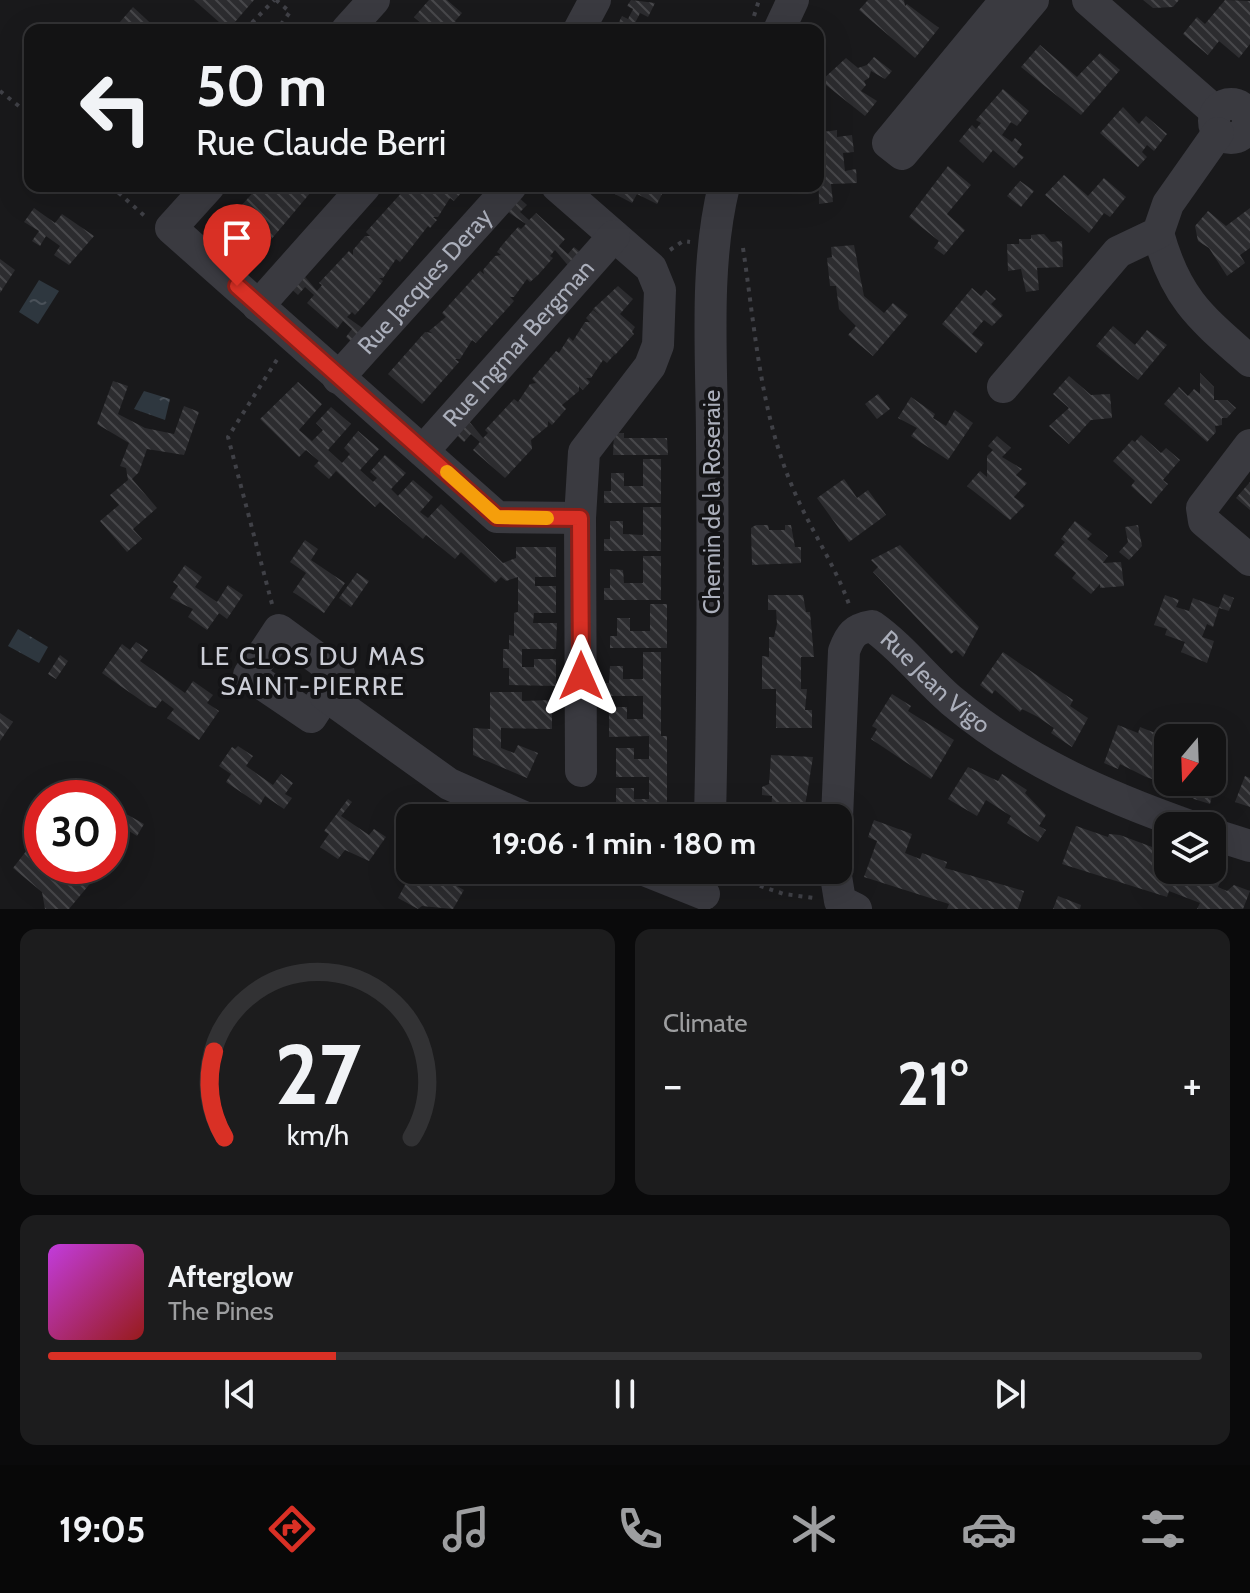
<!DOCTYPE html>
<html lang="en">
<head>
<meta charset="utf-8">
<style>
  :root { --surface:#131314; --page:#1c1c1d; --text:#f1f3f6; --muted:#9d9ea0; --line:#323234; --accent:#d93025 }
  body { margin:0; font-family:Cabin,sans-serif; background:var(--page); color:var(--text); height:100vh; display:flex; flex-direction:column; font-size:30px; white-space:nowrap }
  * { box-sizing:border-box; margin:0 }
  p { font-size:26px; color:var(--muted) }
  .icon { flex:none; width:44px; height:44px; fill:none; stroke:currentColor; stroke-width:2; stroke-linecap:round; stroke-linejoin:round }
  .map { position:relative; height:909px; overflow:hidden }
  .drawer { display:flex; flex-direction:column; gap:20px; padding:20px; background:#0a0a0b; flex:1 }
  .drawer>* { flex:none }
  .guide { position:absolute; left:24px; top:24px; width:800px; height:168px; border-radius:16px; box-shadow:0 8px 32px #0002,0 0 0 2px var(--line); background:#131314; color:var(--text); overflow:hidden }
  .needle { width:52px; rotate:199deg }
  .fabs { position:absolute; left:1154px; top:724px; display:grid; gap:16px }
  .fabs a { display:grid; place-items:center; width:72px; height:72px; border-radius:16px; background:var(--surface); box-shadow:0 8px 32px #0002,0 0 0 2px var(--line); font-size:40px }
  .speed { position:absolute; left:24px; top:780px; display:flex; gap:16px; font-size:40px; font-weight:700; text-align:center }
  .speed>* { display:grid; place-content:center; width:104px; height:104px; border-radius:50%; background:var(--surface); box-shadow:0 8px 32px #0002,0 0 0 2px var(--line); line-height:1 }
  .speed .limit { border:12px solid #d22; background:#fff; color:#111 }
  .pin { position:absolute; display:grid; place-items:center; width:68px; height:68px; color:#fff; margin:-82px -34px; border-radius:50% 50% 50% 0; rotate:-45deg; box-shadow:0 0 8px #0007 }
  .pin .icon { rotate:45deg }
  .me { position:absolute; width:88px; margin:-44px; rotate:0deg; stroke-linejoin:round; filter:drop-shadow(0 0 6px #0008) }
  .turn { display:flex; align-items:center; gap:28px; height:168px; padding:0 40px; font-size:36px }
  .turn .icon { width:104px; height:104px; stroke-width:2.5 }
  .turn b { display:block; font-size:56px; line-height:68px }
  .big { font-size:60px; font-weight:800; line-height:1.1 }
  .drawer .card { flex:1; display:flex; flex-direction:column; justify-content:center; gap:12px; min-width:0; padding:0 28px; border-radius:16px; background:var(--page) }
  .drawer .dial { align-items:center; gap:0 }
  .dial svg { height:208px; overflow:visible; fill:none; stroke:var(--line); stroke-width:7; stroke-linecap:round; text-anchor:middle }
  .dial text { fill:var(--text); stroke:none }
  .song { display:flex; align-items:center; gap:24px }
  .cover { width:96px; height:96px; border-radius:12px; background:linear-gradient(135deg,hsl(290 70% 55%),hsl(0 70% 35%)) }
  .played { height:8px; border-radius:4px; background:linear-gradient(90deg,var(--accent) 25%,var(--line) 25%) }
  .keys { display:flex; justify-content:space-around; direction:ltr }
  .heat { display:flex; justify-content:space-between; align-items:center; font-size:44px; direction:ltr }
  .drawer .tiles { flex:1; display:grid; gap:20px; grid-template-columns:1fr 1fr }
  .card:last-child { grid-column:span 2 }
  .trip { position:absolute; left:396px; top:804px; width:456px; height:80px; border-radius:16px; background:var(--surface); box-shadow:0 8px 32px #0002,0 0 0 2px var(--line); font-weight:800; line-height:80px; text-align:center }
  .tabs { display:flex; height:128px; justify-content:space-around; align-items:center; background:#080808; color:var(--muted) }
  .tabs .icon { width:56px; height:56px }
  .tabs .on { color:var(--accent) }
  .tabs b { font-size:36px; color:var(--text) }
  .map>svg:first-child { display:block }
</style>
</head>
<body>
<div class="map">
<svg width="1250" height="909" viewBox="0 0 1250 909">
  <defs>
    <pattern id="water-ripples" width="26" height="14" patternUnits="userSpaceOnUse" patternTransform="scale(2)"><rect width="26" height="14" fill="#2e373f"/><path d="M2 4q2-2 4 0t4 0M15 11q2-2 4 0t4 0" fill="none" stroke="#4a5159"/></pattern>
    <pattern id="building-back-hatch" width="6" height="6" patternUnits="userSpaceOnUse" patternTransform="scale(2)"><rect width="6" height="6" fill="#2c2c2f"/><path d="M-1 5l2 2M0 0l6 6M5-1l2 2" fill="none" stroke="#48484b"/></pattern>
  </defs>
  <rect width="100%" height="100%" fill="#19191b"/>
  <!-- water -->
  <g fill="url(#water-ripples)">
    <path d="M39,280l20,11 -21,33 -19,-12z"/>
    <path d="M144,391l26,8 -5,21 -31,-11z"/>
    <path d="M18,629l30,18 -9,16 -31,-17z"/>
  </g>
  <!-- building -->
  <g fill="url(#building-back-hatch)">
    <path d="M194,0h60l-26,30z"/>
    <path d="M429,0h18l15,13 -7,8 10,9h-36l-15,-13z"/>
    <path d="M631,0l24,3 -7,14 -8,-4 -5,10 7,4 -1,3h-26l7,-14 6,3 5,-10 -6,-3z"/>
    <path d="M868,0h36l1,6 2,-2 32,24 -24,30 -56,-48z"/>
    <path d="M1143,0h36l-6,7 -20,1z"/>
    <path d="M1225,0l25,1v43l-11,14 -20,-17 -11,14 -25,-21 14,-17 8,7z"/>
    <path d="M133,7l25,23h-45z"/>
    <path d="M1040,45l37,32 23,-24 20,17 -39,45 -60,-48z"/>
    <path d="M874,57l18,14 -7,8 -14,-8 -2,7 -5,3 2,4 -5,6 16,10 -12,15 -44,-35 25,-23 12,10 9,-3z"/>
    <path d="M1003,89l26,22 -12,15 -6,-4 -9,13 10,7 3,-4 7,6 -5,8 7,5 -10,11 -21,-18 -10,13 -24,-22 13,-16 4,4 5,-6 -5,-3z"/>
    <path d="M1123,107l16,17 7,-8 21,18 -13,17 -7,-6 -5,7 5,5 -9,10 -38,-34z"/>
    <path d="M837,130v7l15,-2 2,17 -11,1 2,18 11,-2 1,14 -26,1 2,18 -14,2 -1,-64 6,-1 -1,-7z"/>
    <path d="M948,166l23,19 -24,29 18,16 -21,25 -10,-7 5,-7 -30,-24z"/>
    <path d="M1064,175l24,21 16,-18 22,19 -16,20 -6,-4 -15,20 -44,-38z"/>
    <path d="M1020,181l14,10 -13,16 -14,-11z"/>
    <path d="M259,186h57l-52,62 -7,-5 6,6 -7,8 -34,-30z"/>
    <path d="M410,186h57l-5,6 -6,-4 5,5 -7,8 -4,-3 -12,19h-5l4,3 -7,8 -2,-2 -28,36 -4,-3 -13,19h-4l4,3 -13,17 -15,17 -3,-3 -5,5 21,15 -12,14 -10,-9 6,-8 -9,-8 -6,8 -30,-26 7,-8 -9,-8 -7,8 -10,-9 13,-14 16,19 5,-6 -3,-2 30,-32 4,4v-5l12,-14h5l-4,-4 38,-42 3,3z"/>
    <path d="M614,186h52l-9,18 -20,-10 -5,9 -21,-11z"/>
    <path d="M517,196l10,9 -7,7 9,8 7,-7 29,26 -6,7 9,8 6,-7 10,8 -13,14 -16,-19 -5,6 3,2 -15,17 -8,7 -3,-3 -13,18h-4l4,4 -38,42 -4,-3 -12,19h-5l4,3 -37,42 -34,-30 37,-42 7,1 -3,-2 17,-14 -4,-4 8,-9 30,-33 4,3 -1,-4 12,-14 6,-1 -4,-3 6,-8 15,-17 3,2 5,-5 -21,-14z"/>
    <path d="M34,208l21,15 7,-9 32,22 -25,29 -15,-10 6,-9 -14,-10 -6,10 -8,-5 7,-10 -15,-9z"/>
    <path d="M1250,208v40l-10,7 5,8 -18,13 -18,-28 -11,-7 -3,-15 13,-15 18,15z"/>
    <path d="M1044,234l7,8 11,-1 1,26 -26,1 2,22 -13,2 -5,-23 -13,2 -1,-27h12v-5h12v-4z"/>
    <path d="M854,245l10,51 20,17 9,-10 15,12 -35,41 -25,-21 8,-9 -17,-17 -3,-23h-6l-3,-28 5,-1 -1,-10z"/>
    <path d="M0,259l15,11 -15,23z"/>
    <path d="M618,286l15,13 -13,15 15,13 -3,5 2,2 -19,21 -7,-6 6,6 -7,8 -4,-3 -12,18h-5l4,4 -7,8 -4,-4v5l-17,14 4,4 -14,16 -4,-4v5l-17,14 1,9 -27,29 -32,-28 7,-8 -9,-8 -7,8 -10,-9 13,-14 16,19 5,-5 -3,-3 15,-16 14,-15 4,3 12,-18 6,-1 -4,-4 24,-28 3,2 10,-16 4,4 12,-19h5l-4,-4 7,-8 8,6 -8,-7z"/>
    <path d="M972,288l9,8 5,-6 10,9 -5,5 12,11 -11,11 -8,-6 -12,14 12,9 -8,10 -34,-29z"/>
    <path d="M1113,326l22,19 12,-15 20,15 -29,35 -42,-34z"/>
    <path d="M1200,373l14,14v13h13l9,8 -9,10h-5v7l-7,1 1,6 -9,10 -43,-38 15,-17 9,9 6,-7 6,5z"/>
    <path d="M1069,376l22,19 19,-1 2,24 -21,2 -22,24 -20,-18 20,-18 -16,-14z"/>
    <path d="M113,381l15,5 -10,28 27,14 29,6 10,-28 15,6 -15,43 -37,-6 -8,23 -7,7 25,29 -24,21 9,10 -15,13 -27,-31 19,-16 -9,-10 18,-15 -2,-12 -6,-2 9,-23 -32,-19z"/>
    <path d="M298,382l24,22 -23,26 13,11 11,-11 -7,-7 15,-16 20,17 -23,26 14,13 8,-9 -6,-6 14,-17 21,18 -19,21 13,12 4,-4 -7,-6 15,-17 21,18 -15,16 7,7 15,-16 20,17 -13,15 8,6 13,-14 62,59 13,-5v-11h40v30h-21v9h21v27h-22l-1,10h24l-1,26h-34v18h12v-8h22v27l-47,-1v-17h-6v-19h6v-14l5,1v-23l4,-1v-35l-12,4 -5,-4 -6,6 -34,-31 -6,7 -29,-24 -3,4 -43,-37 -5,5 -39,-36 -7,8 -15,-13 5,-5 -13,-11 -7,7 -39,-38z"/>
    <path d="M878,394l12,15 -13,10 -12,-15z"/>
    <path d="M911,397l24,17 -2,4 13,8 9,-16 18,13 -25,37 -37,-24 6,-8 -19,-10z"/>
    <path d="M614,433h10v5h43l1,17h-55z"/>
    <path d="M1141,435l20,18 5,-5 14,12 -17,20 5,4 -17,20 -20,-18 4,-5 -22,-20 19,-21 3,2z"/>
    <path d="M997,436l14,12 -9,9 20,12 -6,6 11,8 -13,14 11,8 -15,15 -43,-34 13,-15 7,6v-21l6,-6 -5,-4z"/>
    <path d="M643,459h18v44h-57v-12h7v-18h13v13h19z"/>
    <path d="M844,479l13,19 11,-8 18,25 -37,27 -32,-44z"/>
    <path d="M1250,482v28l-14,-12z"/>
    <path d="M643,507h18v44h-57v-12h6v-18h13v13l20,1z"/>
    <path d="M1075,521l17,13 -5,5 21,17 -5,7 18,-1 3,24 -24,2v-4l-9,10 -19,-16 4,-5 -22,-18 11,-13 -4,-3z"/>
    <path d="M756,525h12l1,5h16v-5h6l4,22h6v16l-49,2 -1,-37z"/>
    <path d="M1138,525l4,21 -13,14 -10,-8 9,-10 -3,-15z"/>
    <path d="M305,540l13,9 -7,11 34,23 -21,30 -31,-21 13,-19 -16,-11z"/>
    <path d="M900,545l79,82 -16,30 -7,-7 -5,4 -78,-82 5,-5 -7,-7z"/>
    <path d="M643,556h18v44h-57v-12h6v-19l13,1 1,13h19z"/>
    <path d="M185,565l17,12 -7,10 22,15 11,-17 15,10 -16,24 -8,-6 -12,17 -19,-13 5,-8 -23,-11 8,-12 -5,-4z"/>
    <path d="M357,573l12,8 -18,26 -12,-9z"/>
    <path d="M1224,594l10,4 -5,13 -10,-3 -6,19 -6,-3 -5,13 12,4 -7,22 -26,-11 4,-10 -20,-7 2,-6 -13,-4 11,-30 14,5 -3,7 13,4 4,-13 26,10z"/>
    <path d="M768,595h35l3,17h4l4,45h-13v32h6l-2,21h7v18h-36v-39h-14v-33l7,1v-20h5l3,-13 -1,-14h-8z"/>
    <path d="M650,604h17v44h-57v-12h7v-18h13v13h20z"/>
    <path d="M136,642l12,8 -8,11 45,32 8,-12 20,14 -6,8 12,8 -20,29 -32,-22 7,-9 -12,-9 -6,8 -7,-2 -47,-33 20,-29 8,6z"/>
    <path d="M643,652h18v84h6v81h-51v-29h18v11h15v-22h-33v-29h18v11h15v-23l-40,1v-30h18v12h16v-23h-40v-13h6l1,-17h13v13h20z"/>
    <path d="M1003,652l70,48 -3,6 18,12 -16,29 -21,-14 3,-5 -16,-11 -16,-8 -2,3 -25,-22 -3,4 -12,-9z"/>
    <path d="M60,655l8,6 -12,18 -8,-5z"/>
    <path d="M490,692h32v9l30,-1v29l-51,-1v20l13,5 4,-8 20,8 -11,25 -54,-23v-27l17,1z"/>
    <path d="M892,694l19,12 -3,5 46,29 -23,39 -60,-40 6,-10 -5,-3z"/>
    <path d="M0,713l13,9 -13,19z"/>
    <path d="M1118,725l20,8 2,-6 28,11v43l-12,-5 -1,4 -9,-3 -26,-13 -2,5 -14,-6z"/>
    <path d="M238,746l15,10 -7,10 27,19 8,-11 12,9 -8,11 7,4 -8,11 -19,-13 -5,9 -34,-23 5,-8 -12,-8 13,-19 3,2z"/>
    <path d="M771,755l42,2 -10,61h-32l1,-22 -10,-1v-8l7,-3z"/>
    <path d="M1212,758l9,3 -11,43 -16,-5 -7,-7 1,-3 -17,-7h41z"/>
    <path d="M968,767l30,14 4,-7 25,16 -2,3 21,22 -7,11 7,4 -8,12 -31,-19 4,-7 -25,-16 -9,16 -29,-17z"/>
    <path d="M1245,776l5,2v29l-15,-5z"/>
    <path d="M348,799l4,3 -11,14 28,19 5,-6 12,8 -17,24 -24,-11 -7,9 -18,-12 9,-13 -5,-3z"/>
    <path d="M119,810l25,14 -7,12 -24,-15z"/>
    <path d="M874,820l38,14 -7,19 15,6 2,-6 25,9 -2,6 79,23 -6,18h-71l2,-5 -85,-27 13,-36 -9,-4z"/>
    <path d="M1076,826l32,11 1,-3 11,1 48,18v17h44l10,6 -4,11 9,4 7,-6 16,6 -7,18h-46l3,-6 -31,-12 -2,6 -105,-33z"/>
    <path d="M34,841l8,7v18h9l13,10 12,-10 17,14 -24,29h-24l-3,-17 -29,-24z"/>
    <path d="M413,870h15l36,20 -11,19 -31,-3 -4,3 -20,-11z"/>
    <path d="M1058,896l23,9 -1,4h-27z"/>
  </g>
  <g fill="none" stroke-linecap="round" stroke-linejoin="round">
    <!-- path -->
    <g stroke="#404147" stroke-width="4" stroke-dasharray="4 6" stroke-linecap="butt">
      <path d="M276,0l14,12 -8,11 7,7"/>
      <path d="M754,16l5,-16"/>
      <path d="M245,30l29,-30"/>
      <path d="M0,91l30,24"/>
      <path d="M111,186l37,33"/>
      <path d="M743,248c12,80 17,163 49,238 17,42 43,78 58,121"/>
      <path d="M670,250l13,-9 7,1"/>
      <path d="M272,604l-44,-167 50,-79"/>
      <path d="M722,873l62,21 30,4"/>
    </g>
    <!-- minor -->
    <g stroke="#3a3a40" stroke-width="32">
      <path d="M1006,0l-118,143 14,11 131,-154"/>
      <path d="M1088,0l128,112"/>
      <path d="M347,30l27,-30"/>
      <path d="M579,30l16,-30"/>
      <path d="M779,30l14,-30"/>
      <circle cx="1231" cy="121" r="17"/>
      <path d="M209,186l-38,42 326,289 83,1"/>
      <path d="M557,186l94,82 9,22 -2,55 -8,21 -66,86 -4,66 1,253"/>
      <path d="M1158,233c18,66 43,85 92,128"/>
      <path d="M258,306l107,-120"/>
      <path id="s1" d="M338,378l173,-192"/>
      <path d="M1003,387l115,-135 40,-19 10,-29 50,-71"/>
      <path d="M1250,445l-48,63 2,13 46,39"/>
      <path id="s2" d="M423,451l191,-215"/>
      <path d="M279,630l60,44 -28,43 -62,-42z"/>
      <path d="M325,695l124,89 77,34"/>
      <path d="M710,818c3,-126 3,-251 2,-377 0,-83 -8,-174 12,-255"/>
      <path id="s3" d="M837,818l7,-167c6,-16 10,-22 28,-25 31,22 52,51 80,75 70,59 153,95 238,125"/>
      <path d="M1212,834l38,12"/>
      <path d="M644,870l60,24"/>
      <path d="M835,870l5,31 16,8"/>
    </g>
  </g>
  <g fill="none" stroke-linecap="round" stroke-linejoin="round">
    <!-- route casing -->
    <g stroke="#8d1f18" stroke-width="20">
      <path id="route" d="M237,286l260,231 83,1 1,158"/>
    </g>
    <!-- route -->
    <use href="#route" stroke="#d93025" stroke-width="14"/>
    <!-- slow -->
    <path stroke="#f59e0b" stroke-width="14" d="M447,472l50,45 50,1"/>
  </g>
  <g text-anchor="middle" stroke-width="8" stroke-linejoin="round" paint-order="stroke">
    <!-- street labels -->
    <g font-size="24" fill="#abafbb" stroke="#141416">
      <text dy="8" stroke="none"><textPath href="#s1" startOffset="130">Rue Jacques Deray</textPath></text>
      <text dy="8" stroke="none"><textPath href="#s2" startOffset="144">Rue Ingmar Bergman</textPath></text>
      <text transform="translate(712 502) rotate(-90)" y="8">Chemin de la Roseraie</text>
      <text dy="8" stroke="none"><textPath href="#s3" startOffset="292">Rue Jean Vigo</textPath></text>
    </g>
    <!-- neighbourhood labels -->
    <g font-size="26" letter-spacing="2" fill="#ccced7" stroke="#141416">
      <text x="313" y="665">LE CLOS DU MAS<tspan x="313" dy="30">SAINT-PIERRE</tspan></text>
    </g>
  </g>
</svg>
<div class="fabs">
<a><svg class="needle" viewBox="-14 -14 28 28"><path d="M0-13l5 13h-10z" fill="#e53935"/><path d="M0 13l5-13h-10z" fill="#9d9ea0"/></svg></a>
<a><svg class="icon" aria-label="layers" viewBox="0 0 24 24"><path d="M12 4l9 5-9 5-9-5zM3 14l9 5 9-5"/></svg></a>
</div>
<div class="speed"><div class="limit">30</div></div>
<div class="pin" style="left:237px;top:286px;background:#d93025"><svg class="icon" aria-label="arrive" viewBox="0 0 24 24"><path d="M6 21V4h12l-3 4 3 4H6"/></svg></div>
<svg class="me" style="left:581px;top:676px" viewBox="-20 -20 40 40"><path d="M0-17L14 15 0 8-14 15z" fill="#d93025" stroke="#fff" stroke-width="4"/></svg>
<div class="trip">19:06 · 1 min · 180 m</div>
<div class="guide">
<div class="turn"><svg class="icon" aria-label="left" viewBox="0 0 24 24"><path d="M17 20v-9H6M10 6l-5 5 5 5"/></svg><div><b>50 m</b>Rue Claude Berri</div></div>
</div>
</div>
<section class="drawer">
<div class="tiles">
<div class="card dial"><svg viewBox="0 0 100 80">
<path d="M14 69A42 42 0 1 1 86 69"/>
<path d="M14 69A42 42 0 0 1 10 36" stroke="#d93025"/>
<text x="50" y="56" font-size="32" font-weight="700">27</text>
<text x="50" y="72" font-size="11">km/h</text>
</svg></div>
<div class="card"><p>Climate</p>
<div class="heat"><a>−</a><b class="big">21°</b><a>+</a></div>
</div>
<div class="card">
<div class="song"><i class="cover"></i><div><b>Afterglow</b><p>The Pines</p></div></div>
<div class="played"></div>
<div class="keys"><svg class="icon" aria-label="previous" viewBox="0 0 24 24"><path d="M18 5L8 12l10 7zM5 5v14"/></svg><svg class="icon" aria-label="pause" viewBox="0 0 24 24"><path d="M8 5v14M16 5v14"/></svg><svg class="icon" aria-label="next" viewBox="0 0 24 24"><path d="M6 5l10 7-10 7zM19 5v14"/></svg></div>
</div>
</div>
</section>
<nav class="tabs">
<b>19:05</b>
<svg class="icon on" aria-label="directions" viewBox="0 0 24 24"><path d="M12 3l9 9-9 9-9-9zM9 14v-3h6M13 9l2 2-2 2"/></svg>
<svg class="icon" aria-label="music" viewBox="0 0 24 24"><path d="M9 18V5l10-2v13"/><circle cx="6" cy="18" r="3"/><circle cx="16" cy="16" r="3"/></svg>
<svg class="icon" aria-label="phone" viewBox="0 0 24 24"><path d="M5 4h4l2 5-3 2q2 4 5 5l2-3 5 2v4C11 20 4 13 5 4z"/></svg>
<svg class="icon" aria-label="climate" viewBox="0 0 24 24"><path d="M12 3v18M4 7l16 10M4 17L20 7"/></svg>
<svg class="icon" aria-label="car" viewBox="0 0 24 24"><path d="M5 17H2v-5l4-1 3-4h7l3 4 3 1v5h-3M9 17h6M6 11h13"/><circle cx="7" cy="17" r="2"/><circle cx="17" cy="17" r="2"/></svg>
<svg class="icon" aria-label="filters" viewBox="0 0 24 24"><path d="M4 7h16M4 17h16"/><circle cx="9" cy="7" r="2"/><circle cx="15" cy="17" r="2"/></svg>
</nav>
</body>
</html>
